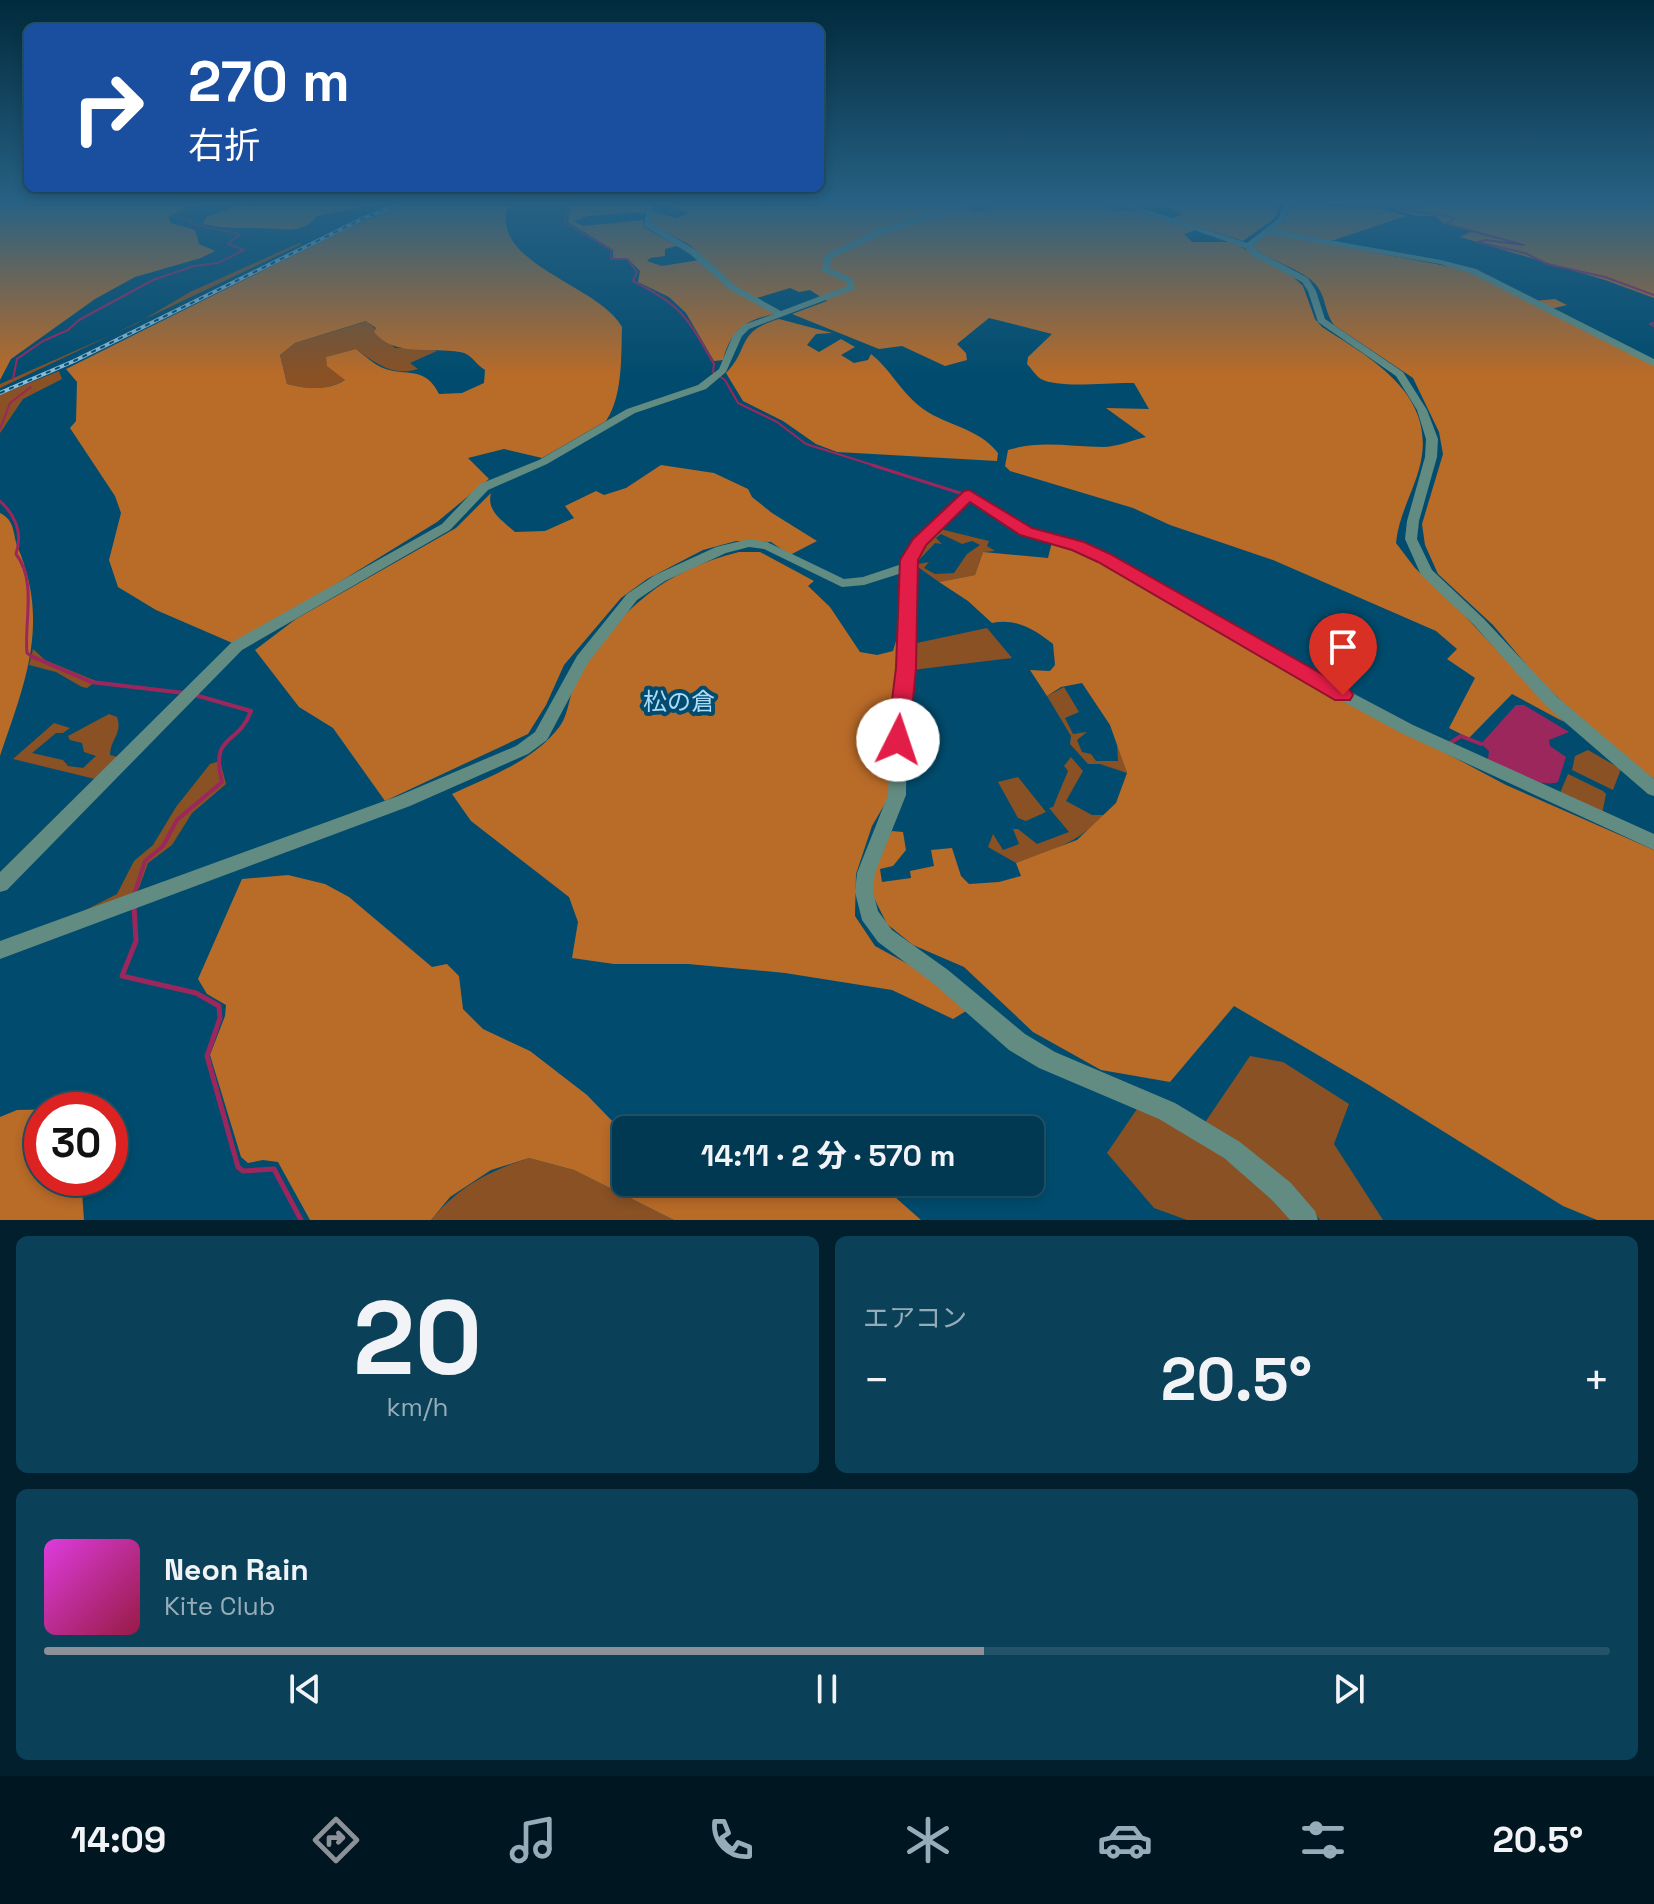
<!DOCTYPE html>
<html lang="ja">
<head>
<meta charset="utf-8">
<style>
  :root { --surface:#013952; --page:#0b4059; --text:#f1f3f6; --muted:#96acb8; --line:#235369; --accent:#8c9099 }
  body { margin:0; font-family:"Space Grotesk","Noto Sans JP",sans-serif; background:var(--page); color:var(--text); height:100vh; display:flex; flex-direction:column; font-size:30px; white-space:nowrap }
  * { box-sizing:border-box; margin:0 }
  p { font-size:26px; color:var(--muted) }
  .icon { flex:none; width:44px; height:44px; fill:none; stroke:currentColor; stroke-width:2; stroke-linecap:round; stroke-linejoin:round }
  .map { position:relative; height:1220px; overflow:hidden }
  .drawer { display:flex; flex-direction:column; gap:16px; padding:16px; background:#011f2d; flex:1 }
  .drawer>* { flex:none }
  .hud { position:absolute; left:24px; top:24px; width:800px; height:168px; border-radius:12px; box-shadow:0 4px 12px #0003,0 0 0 2px var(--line); background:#1a4fa0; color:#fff; overflow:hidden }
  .speed { position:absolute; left:24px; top:1092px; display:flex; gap:16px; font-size:40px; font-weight:700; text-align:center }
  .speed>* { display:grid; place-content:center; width:104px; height:104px; border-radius:50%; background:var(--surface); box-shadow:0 4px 12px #0003,0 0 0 2px var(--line); line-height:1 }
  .speed .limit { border:12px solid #d22; background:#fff; color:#111 }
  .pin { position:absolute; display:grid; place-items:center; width:68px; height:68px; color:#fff; margin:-82px -34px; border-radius:50% 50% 50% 0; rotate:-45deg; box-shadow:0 0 8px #0007 }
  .pin .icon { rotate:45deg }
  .me { position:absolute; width:88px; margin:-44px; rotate:4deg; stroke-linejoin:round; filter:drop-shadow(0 0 6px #0008) }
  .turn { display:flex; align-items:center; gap:28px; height:168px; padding:0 32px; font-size:36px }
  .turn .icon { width:104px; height:104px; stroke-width:2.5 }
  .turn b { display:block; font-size:56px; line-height:68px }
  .big { font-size:60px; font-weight:800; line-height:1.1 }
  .drawer .tile { flex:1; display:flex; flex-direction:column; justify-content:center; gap:12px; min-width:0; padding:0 28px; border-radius:12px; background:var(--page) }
  .drawer .dial { align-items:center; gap:0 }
  .dial b { font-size:104px; line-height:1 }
  .song { display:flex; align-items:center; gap:24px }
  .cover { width:96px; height:96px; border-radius:12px; background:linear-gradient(135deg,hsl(300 70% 55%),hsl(340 70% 35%)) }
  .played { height:8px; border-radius:4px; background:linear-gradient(90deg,var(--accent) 60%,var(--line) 60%) }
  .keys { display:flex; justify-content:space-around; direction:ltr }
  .heat { display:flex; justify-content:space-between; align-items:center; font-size:44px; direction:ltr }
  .drawer .tiles { flex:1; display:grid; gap:16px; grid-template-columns:1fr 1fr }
  .tile:last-child { grid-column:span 2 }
  .trip { position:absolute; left:612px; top:1116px; width:432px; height:80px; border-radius:12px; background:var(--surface); box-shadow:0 4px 12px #0003,0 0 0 2px var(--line); font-weight:800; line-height:80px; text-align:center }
  .tabs { display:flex; height:128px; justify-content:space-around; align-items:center; background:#001721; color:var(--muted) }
  .tabs .icon { width:56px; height:56px }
  .tabs .on { color:var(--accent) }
  .tabs b { font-size:36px; color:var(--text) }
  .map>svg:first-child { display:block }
</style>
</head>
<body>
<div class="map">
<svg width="1654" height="1220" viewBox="0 0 1654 1220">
  <rect width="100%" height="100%" fill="#014c6e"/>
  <!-- green -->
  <g fill="#895124">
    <path d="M299,243l3,1 -302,144v-4l136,-60 54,-32z"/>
    <path d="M367,321l28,27h30l12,3 -27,12 8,6c-25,8 -43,-6 -62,-20l-29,8 18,23c-17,11 -39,9 -58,4l-7,-29 15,-12z"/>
    <path d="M59,371l3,8 -39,20 -23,34v-38z"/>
    <path d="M940,529l49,12 -2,5 8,5 -12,1 -8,23 -36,7 -21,-15v-3l11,-2 -5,6 11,6 19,-1 13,-19 13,-9 -8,-4 -10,3 -21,-10 -5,4 6,6 -7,-1 -16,17h-4l4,-10z"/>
    <path d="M987,628l25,30 -100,12v-26z"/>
    <path d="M33,649l12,11 51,21 -9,7 -5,-1 -26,-15 -27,-7z"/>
    <path d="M1064,687l15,25 -14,6 8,16 14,-2 -10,8 5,12 9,2 5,7h22l-1,-18 10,30 -27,-9h-12l-18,-20 1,-8 -24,-40z"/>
    <path d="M109,714l8,3c6,17 -7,22 -7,38l8,2 -23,22 -82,-20 41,-36 16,5 -7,5h-7l-24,20 31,7 5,6 15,2 13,-12 -12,-4 -2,-9 -12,-3 -2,-4z"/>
    <path d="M1588,750l33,19 -8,21 -41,-20 3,-14z"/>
    <path d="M1071,757l12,14 -17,30 26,14h12c-25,27 -54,37 -88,48l-28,-16 5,-13 10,16 16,-6 -6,-15h5l19,15 32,-12 -20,-24 4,-1 15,-36 -4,-5z"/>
    <path d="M220,761l6,23 -34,29 -20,32 -24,18 -9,25 -9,10 -64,22 51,-26 17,-33 19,-16 23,-38 34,-43z"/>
    <path d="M1568,774l35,17 3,3 -4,20 -42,-21z"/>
    <path d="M1018,777l28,35 -20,9 -8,-3 -20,-36z"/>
    <path d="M1250,1056l33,6 66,42 -15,40 49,76h-63l-22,-26 -94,-70z"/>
    <path d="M1137,1109l57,24 75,62 23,25h-105l-33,-12 -47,-55z"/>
    <path d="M529,1158l45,12 100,50h-243c27,-33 58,-49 98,-62z"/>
  </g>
  <!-- forest -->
  <g fill="#b96b28" fill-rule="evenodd">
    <path d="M0,204h191l-23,13 3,6 24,7 4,14 16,7 -14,7 -66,19 -40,22 -84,60 -11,21z"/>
    <path d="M241,204h135l-59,12c-16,21 -41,11 -64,12 -19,0 -32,0 -50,-4l3,-7z"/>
    <path d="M404,204h111l-8,5c-14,56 92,76 115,118 -1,29 1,69 -16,94l-64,37 -38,-9 -36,9 21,21 -52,43 -200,123 -81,-35 -38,-23 -9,-27 12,-47 -6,-17 -45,-68 6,-7 1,-39 -11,-13 280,-140zM366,321l10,7 -2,4c20,25 57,15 86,20 12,2 15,12 25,18l-1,13 -22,10 -23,1c-14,-29 -33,-17 -56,-26 -10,-4 -19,-13 -27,-19l-30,8 1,9 18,14c-16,11 -39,9 -58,4l-7,-29 15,-12z"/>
    <path d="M572,204h76l-4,10 -4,-2 -52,4 -15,5 10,5 60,-6 1,7 33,19 -12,3v7l-15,2 -3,3 15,5 37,-6 76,54c-30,6 -44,16 -52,46l-9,1 -28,-48 -17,-16 -31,-15 2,-11 -12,-12 -15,-1v-8l-45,-28z"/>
    <path d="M670,204h284l23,7 14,-3 -8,-4h117l16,7 17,-2 63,21 -12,4 8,8h41l59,34 11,10 12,33 7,8c45,29 109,63 100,128 -4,30 -23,56 -26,88l19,25 49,47 100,107 -52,-28 -43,44 -20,-10 26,-50 -28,-19 10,-10 -21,-18 -163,-71 -103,-35 -37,-17 -123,-37 -5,-5 3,-16c32,-10 62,-3 95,-3 13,0 30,-7 43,-10l-40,-29 43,1 -15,-26c-23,-1 -75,6 -93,-4 -5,-3 -10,-11 -14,-15l1,-7 24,-23 -63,-16 -32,26 9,9 1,7 -22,6 -43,-20 -23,3 -87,-35 35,-13 -17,-11 -11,2 -9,-4 -33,10 -22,-11 -45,-42 -39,-21 -1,-13 26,7 12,-4z"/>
    <path d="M1163,204h116l-4,14 -32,23 -70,-22 8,-5z"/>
    <path d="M1291,204l92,5 23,7 -75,25 -62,-11 16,-9z"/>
    <path d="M1417,204h237v94l-49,-18 -145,-43 12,-6 -28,-7 -9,-8h-19l-22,-6 25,-2z"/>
    <path d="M1268,232l199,38 66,31 22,-2 12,6 -16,4 103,53v417l-47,-35 -67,-63 -47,-56 -55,-51 -13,-29 -3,-21 21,-70 -4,-22 -26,-54 -79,-53c-9,-12 -8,-25 -15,-36 -10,-18 -50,-28 -67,-42z"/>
    <path d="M779,319l53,14 -16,1 -9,11 12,7 22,-13 14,8 -14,8 13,8 14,-3 3,-6c18,14 29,36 47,51 25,21 59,21 80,48l-1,8 -160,-9 -21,-8 -33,-23 -40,-20 -17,-28c25,-26 9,-41 53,-54z"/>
    <path d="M661,465l53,8 34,16 4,8 20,16 45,28 -27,14 -19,-13 -35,-1 -33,9 -56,29 -26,19 -57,67 -18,40 -18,29 -143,67 -52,-73 -34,-21 -44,-57 41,-31 160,-91 35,-35c-5,18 12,28 24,39l30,-1 29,-13 -9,-12 31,-15 8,4 22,-7z"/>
    <path d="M0,513c16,8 12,20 18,35 32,76 7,135 -18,208z"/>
    <path d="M1052,542l65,25 133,82 256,136 148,65v370h-57l-34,-14 -194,-121 -135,-79 -64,76 -69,-12 -68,-38 -69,-65 -51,-22 -26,-21 -14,-28 -1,-23 5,-19 15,-23 11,1 3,18 -13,16 -13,3 2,13 29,-4 -1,-7 24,-5 -3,-16 21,-2 9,28 8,8 30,-2 22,-6 -5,-13 61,-23 39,-37 11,-30 -17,-48 -28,-42 -21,4 -14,9 -17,-26 20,1 5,-6 -2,-21c-19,-15 -37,-26 -61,-21l-24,-22 -29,-19 36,-7 8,-23 65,6z"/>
    <path d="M739,552h21l54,29 -6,5 22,21 30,45 17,3 16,-4 3,-10 8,2 -14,152 -18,31 -16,48 -1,42 20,30 53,29 38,36 -13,8 -61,-29 -107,-17 -97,-9h-74l-42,-6 6,-36 -9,-25 -98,-76 -19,-27c37,-17 82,-33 108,-68 10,-14 9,-36 19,-51 41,-66 84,-104 160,-123z"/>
    <path d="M288,875l37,9 24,13 83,70 15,-3 12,12 4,33 20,20 47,22 57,44 29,30 10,18v39h59l57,7 22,-7h114l43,38h-247l-100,-50 -45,-12 -38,12 -41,27 -19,23h-121l-32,-58 -15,-2 -15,3 -7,-6 -31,-102 15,-39 1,-11 -19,-11 -9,-15 44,-100z"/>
    <path d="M64,1109l-22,1v68h39l3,42h-84v-103l17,-7z"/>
  </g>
  <!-- water -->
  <path fill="#9c275d" d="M1516,705h8l45,27 -20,8 1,6 16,11 -8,25c-19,7 -53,-14 -70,-23l1,-8 -8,-7z"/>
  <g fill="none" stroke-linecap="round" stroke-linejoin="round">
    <!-- stream-far3 -->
    <g stroke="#9c275d" stroke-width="2">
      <path d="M570,204l-6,18 47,28v9h16l10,13 -4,9c51,26 53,35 81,83l-1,8 12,8 13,23 39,19 29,22 73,23"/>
      <path d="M1420,204l3,4 -27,1 52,7 7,3 -9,5 78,21 -38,-5 -9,2 48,11 22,11 58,13 49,18"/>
      <path d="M1654,323l-4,1 4,2"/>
      <path d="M13,379l4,-20 26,-18 25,-11 11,-10 74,-40 41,-14 24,-3 26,-13 -16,-6 12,-10 -49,-10 1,-3 -14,-5 2,-5 18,-7"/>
      <path d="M0,429l10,-26 21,-16"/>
    </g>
    <!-- stream-far2 -->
    <g stroke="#9c275d" stroke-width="3">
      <path d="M872,465l91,29"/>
      <path d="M974,494l37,24"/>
      <path d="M0,501c15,14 23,32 16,53 21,27 8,68 11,99l7,5"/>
    </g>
    <!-- stream-far1 -->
    <g stroke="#9c275d" stroke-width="4">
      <path d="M31,656l60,26 93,11"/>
      <path d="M1450,743l11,-7 20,8"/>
      <path d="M134,895l11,-34 18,-15 14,-26 45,-38c-12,-50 16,-35 29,-71l-56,-16"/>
    </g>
    <!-- stream -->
    <path stroke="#9c275d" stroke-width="5" d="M134,906l2,35 -14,35 74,17 23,13 1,12 -13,38 31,111 5,4 31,-2 27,51"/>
    <!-- minor -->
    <g fill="#628b81" fill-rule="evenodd">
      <path d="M647,204h6l-2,19 45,27 40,36 45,25 66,-25 -1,-4 -24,-11 3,-16 54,-26 86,-25h9l-89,29 -53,25 -3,10 24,11 2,10 -106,40 -7,7 -16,36 -20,17 -71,24 -88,51 -59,26 -38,40 -208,120 -235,240 -7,2v-20l232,-230 210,-118 38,-40 59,-24 88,-51 71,-24 21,-16 14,-34 10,-10 31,-11 -44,-24 -40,-36 -46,-28z"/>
      <path d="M1120,204h9l118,39 32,-25 4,-14h6l-3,15 -13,11 168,30 35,9 178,90v7l-3,-1 -181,-92 -30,-9 -172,-30 -15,12 6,6 49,26 8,13 9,28 78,53 24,38 11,29 -1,18 -18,64 -2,18 15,31 52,49 73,78 97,82v17l-6,-2 -103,-89 -71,-80 -53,-50 -16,-36 2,-18 18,-64 1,-18 -9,-29 -21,-34 -78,-54 -10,-31 -6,-9 -49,-26 -8,-8z"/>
      <path d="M969,490l57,37 57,16 26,12 217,124 87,46 241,109v16l-253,-117 -85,-46 -217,-126 -26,-12 -55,-16 -48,-33 -46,44 -8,16 -2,108 -7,45 -1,82 -31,78 -2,19 5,19 14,19 56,40 77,64 30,18 120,51 65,39 51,41 24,28 3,9h-28l-17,-19 -49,-43 -65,-39 -120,-51 -30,-18 -75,-66 -56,-42 -16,-22 -7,-28 2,-19 31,-78 3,-82 7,-45 4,-95 -38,12 -22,2 -78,-38 -15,-2 -23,6 -61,28 -28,19 -49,63 -41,77 -19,14 -118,52 -410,153v-18l398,-145 118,-50 19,-14 42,-76 50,-62 28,-19 61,-28 33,-8 18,3 77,37 19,-2 39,-13 11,-25 52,-48z"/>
    </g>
    <!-- rail casing -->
    <g stroke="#8dbbd6" stroke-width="4">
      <path id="rail" d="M0,393l74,-32 290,-143 36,-14"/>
    </g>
    <!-- rail -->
    <use href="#rail" stroke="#014c6e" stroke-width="2" stroke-dasharray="5" stroke-linecap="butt"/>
  </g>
  <!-- sky -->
  <linearGradient id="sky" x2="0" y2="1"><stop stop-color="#012a3c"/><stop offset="0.54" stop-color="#276184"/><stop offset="1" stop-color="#276184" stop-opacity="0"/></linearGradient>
  <rect width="1654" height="375" fill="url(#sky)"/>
  <!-- route -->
  <path fill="#e11d48" stroke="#92132f" stroke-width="2" d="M969,490l63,38 52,14 26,12 240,136 3,5 -3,5h-15l-237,-138 -26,-12 -52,-15 -50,-33 -44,43 -8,15 -2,108 -7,72 -4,6h-14l-4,-6 9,-72 4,-108 13,-21 51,-48z"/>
  <g text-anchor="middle" stroke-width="8" stroke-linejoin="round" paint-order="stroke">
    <!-- neighbourhood labels -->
    <g font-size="24" fill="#addbf9" stroke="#014c6e">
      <text x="679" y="710">松の倉</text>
    </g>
  </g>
</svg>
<div class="speed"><div class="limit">30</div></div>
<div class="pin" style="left:1343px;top:695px;background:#d93025"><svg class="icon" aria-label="arrive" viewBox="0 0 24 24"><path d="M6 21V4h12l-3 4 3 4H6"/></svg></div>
<svg class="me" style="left:898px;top:740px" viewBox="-20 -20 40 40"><circle r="19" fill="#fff"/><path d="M0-13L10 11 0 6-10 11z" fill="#e11d48"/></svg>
<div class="trip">14:11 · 2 分 · 570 m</div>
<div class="hud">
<div class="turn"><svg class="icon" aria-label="right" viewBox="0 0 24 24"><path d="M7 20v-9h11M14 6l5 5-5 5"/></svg><div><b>270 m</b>右折</div></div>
</div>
</div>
<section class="drawer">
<div class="tiles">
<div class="tile dial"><b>20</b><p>km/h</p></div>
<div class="tile"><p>エアコン</p>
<div class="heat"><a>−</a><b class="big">20.5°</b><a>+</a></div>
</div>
<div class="tile">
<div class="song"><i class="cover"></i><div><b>Neon Rain</b><p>Kite Club</p></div></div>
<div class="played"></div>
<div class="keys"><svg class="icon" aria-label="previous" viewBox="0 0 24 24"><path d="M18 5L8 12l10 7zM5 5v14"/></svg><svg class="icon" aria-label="pause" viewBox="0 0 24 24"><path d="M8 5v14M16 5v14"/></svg><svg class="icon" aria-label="next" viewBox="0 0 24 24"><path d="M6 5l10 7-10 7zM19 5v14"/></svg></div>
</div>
</div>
</section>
<nav class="tabs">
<b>14:09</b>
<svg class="icon on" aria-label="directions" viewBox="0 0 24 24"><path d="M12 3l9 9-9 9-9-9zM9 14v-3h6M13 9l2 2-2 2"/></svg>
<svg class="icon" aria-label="music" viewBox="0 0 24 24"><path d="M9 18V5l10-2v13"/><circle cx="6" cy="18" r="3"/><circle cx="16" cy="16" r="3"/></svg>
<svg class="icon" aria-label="phone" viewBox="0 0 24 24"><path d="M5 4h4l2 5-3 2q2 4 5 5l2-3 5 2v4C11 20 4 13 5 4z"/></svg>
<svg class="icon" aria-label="climate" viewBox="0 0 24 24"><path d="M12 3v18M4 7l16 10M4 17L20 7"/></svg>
<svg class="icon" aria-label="car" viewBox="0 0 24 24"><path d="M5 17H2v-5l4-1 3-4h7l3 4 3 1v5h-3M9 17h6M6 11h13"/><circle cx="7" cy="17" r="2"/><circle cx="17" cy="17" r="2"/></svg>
<svg class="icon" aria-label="filters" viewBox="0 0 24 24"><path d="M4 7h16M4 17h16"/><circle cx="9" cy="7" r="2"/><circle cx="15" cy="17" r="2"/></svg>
<b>20.5°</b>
</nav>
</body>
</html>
